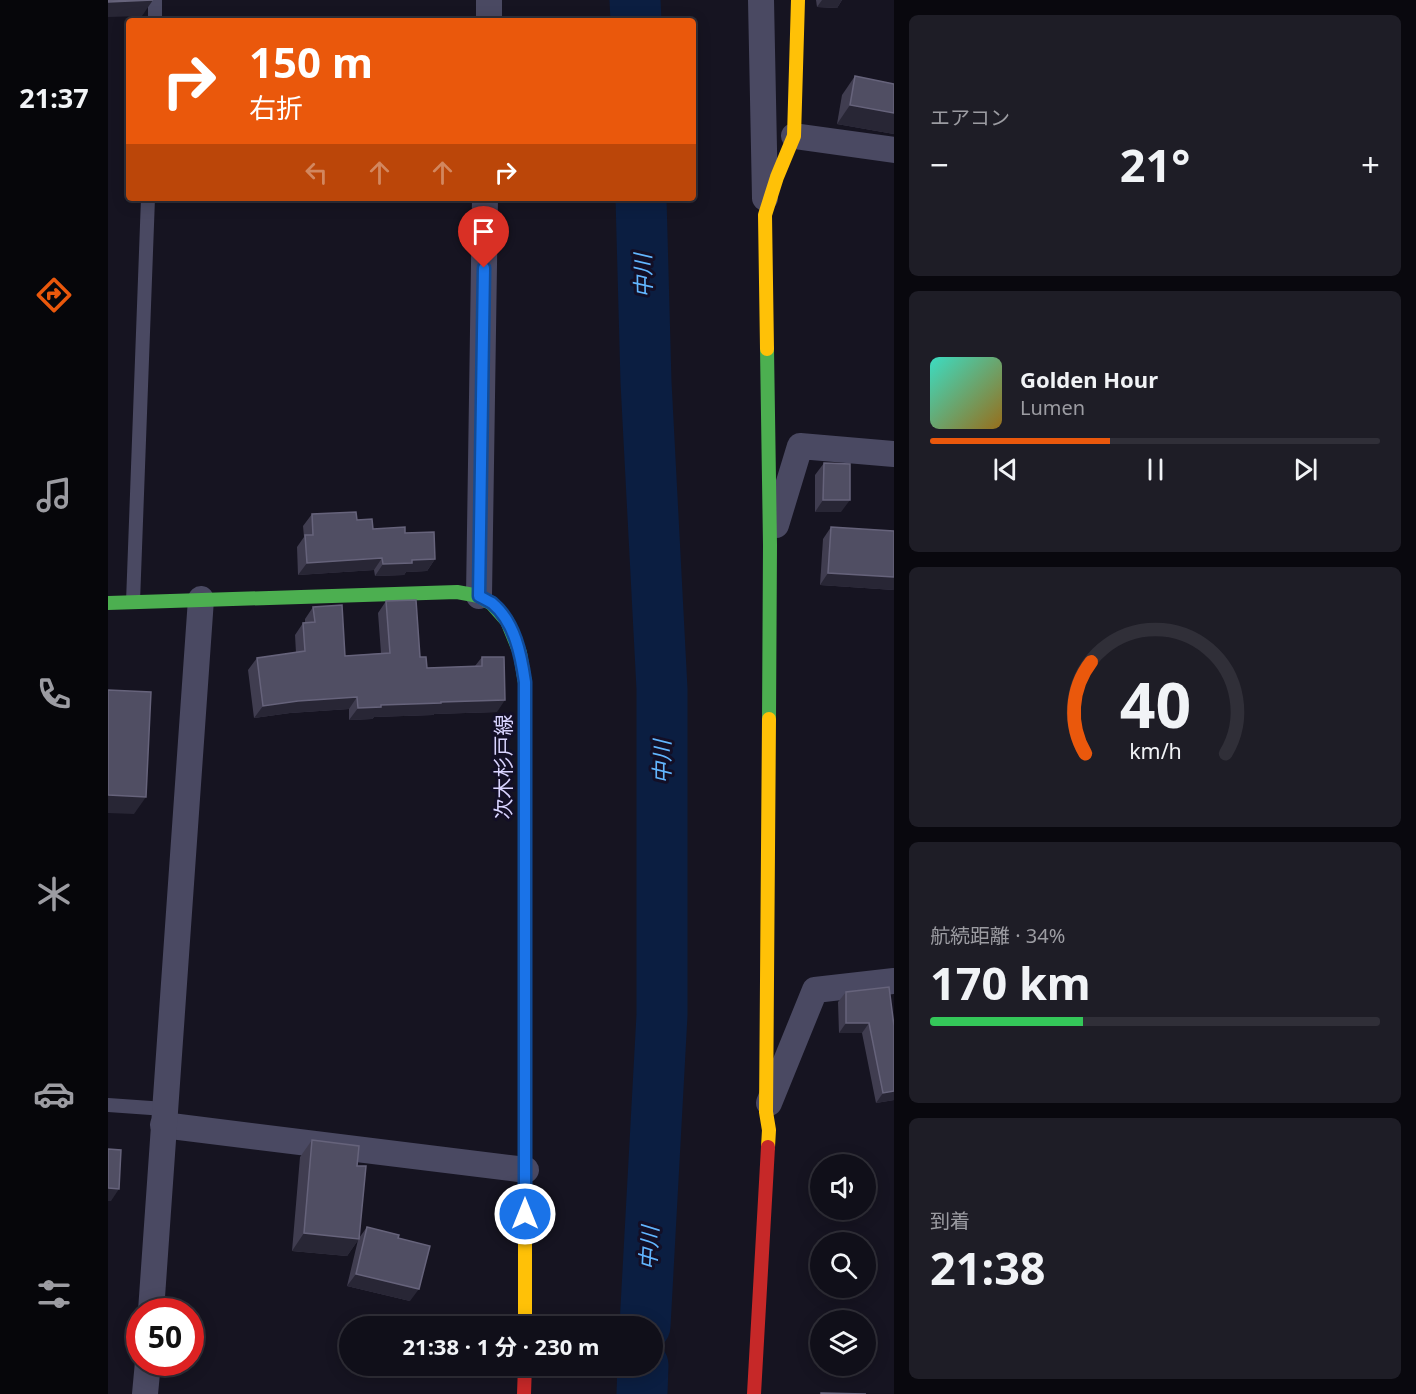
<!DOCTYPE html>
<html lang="ja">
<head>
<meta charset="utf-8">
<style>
  :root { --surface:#100f19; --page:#1e1d26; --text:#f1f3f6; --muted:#9c9ca2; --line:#302f38; --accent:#ea580c }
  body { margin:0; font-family:"Noto Sans","Noto Sans JP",sans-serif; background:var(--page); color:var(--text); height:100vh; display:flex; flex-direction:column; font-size:22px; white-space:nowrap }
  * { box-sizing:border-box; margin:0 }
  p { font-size:20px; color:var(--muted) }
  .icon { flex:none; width:33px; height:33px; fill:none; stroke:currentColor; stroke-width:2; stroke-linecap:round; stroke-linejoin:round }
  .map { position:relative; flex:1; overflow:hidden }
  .side { display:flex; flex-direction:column; gap:15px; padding:15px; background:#09080e; width:522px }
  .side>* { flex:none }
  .hud { position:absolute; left:18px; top:18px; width:570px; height:183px; border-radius:6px; box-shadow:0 3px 15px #0003,0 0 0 2px var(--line); background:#ea580c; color:#fff; overflow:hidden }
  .buttons { position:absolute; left:702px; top:1154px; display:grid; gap:12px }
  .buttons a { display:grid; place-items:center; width:66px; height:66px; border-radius:50%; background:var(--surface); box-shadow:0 3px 15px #0003,0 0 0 2px var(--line); font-size:30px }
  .speed { position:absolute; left:18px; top:1298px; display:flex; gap:12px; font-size:30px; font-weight:700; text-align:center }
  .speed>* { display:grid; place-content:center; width:78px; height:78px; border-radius:50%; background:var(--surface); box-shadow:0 3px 15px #0003,0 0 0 2px var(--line); line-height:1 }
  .speed .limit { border:9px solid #d22; background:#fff; color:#111 }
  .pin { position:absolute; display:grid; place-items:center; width:51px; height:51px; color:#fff; margin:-62px -26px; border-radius:50% 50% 50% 0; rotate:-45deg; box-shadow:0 0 6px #0007 }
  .pin .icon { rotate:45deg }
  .me { position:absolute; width:66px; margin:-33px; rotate:0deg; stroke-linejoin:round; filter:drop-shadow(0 0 4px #0008) }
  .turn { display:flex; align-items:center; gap:21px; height:126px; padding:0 24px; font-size:27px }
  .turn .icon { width:78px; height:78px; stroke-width:2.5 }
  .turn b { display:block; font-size:42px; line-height:51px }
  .lanes { display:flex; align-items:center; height:57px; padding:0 24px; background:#0003; justify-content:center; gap:30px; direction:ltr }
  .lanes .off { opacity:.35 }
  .big { font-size:45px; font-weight:700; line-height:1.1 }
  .side .widget { flex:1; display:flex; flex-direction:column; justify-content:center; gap:9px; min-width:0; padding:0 21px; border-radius:9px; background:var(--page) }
  .side .dial { align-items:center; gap:0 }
  .dial svg { height:156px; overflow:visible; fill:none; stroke:var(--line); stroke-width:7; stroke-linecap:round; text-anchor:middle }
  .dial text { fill:var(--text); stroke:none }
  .song { display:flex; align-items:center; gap:18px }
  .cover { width:72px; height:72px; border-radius:9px; background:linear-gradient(135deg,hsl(170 70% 55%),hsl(40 70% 35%)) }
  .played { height:6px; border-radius:3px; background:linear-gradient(90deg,var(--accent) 40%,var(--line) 40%) }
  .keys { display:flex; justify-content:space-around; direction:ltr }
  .heat { display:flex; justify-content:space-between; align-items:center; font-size:33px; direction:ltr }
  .charge { height:9px; border-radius:4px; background:linear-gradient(90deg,#34c759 34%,var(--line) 0) }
  .trip { position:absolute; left:231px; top:1316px; width:324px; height:60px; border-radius:30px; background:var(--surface); box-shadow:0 3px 15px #0003,0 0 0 2px var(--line); font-weight:700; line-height:60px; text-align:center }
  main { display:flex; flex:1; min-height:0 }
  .menu { display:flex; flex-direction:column; width:108px; justify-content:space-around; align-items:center; background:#06060a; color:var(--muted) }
  .menu .icon { width:42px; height:42px }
  .menu .selected { color:var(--accent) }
  .menu b { font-size:27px; color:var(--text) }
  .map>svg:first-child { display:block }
</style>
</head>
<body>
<main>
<nav class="menu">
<b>21:37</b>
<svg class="icon selected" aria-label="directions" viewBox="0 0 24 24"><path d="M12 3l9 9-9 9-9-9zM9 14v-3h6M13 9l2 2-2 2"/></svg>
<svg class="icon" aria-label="music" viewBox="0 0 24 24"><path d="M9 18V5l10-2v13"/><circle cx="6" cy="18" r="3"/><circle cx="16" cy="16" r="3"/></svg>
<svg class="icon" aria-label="phone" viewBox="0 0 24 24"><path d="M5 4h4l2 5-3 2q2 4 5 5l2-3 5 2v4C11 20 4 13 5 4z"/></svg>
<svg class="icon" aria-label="climate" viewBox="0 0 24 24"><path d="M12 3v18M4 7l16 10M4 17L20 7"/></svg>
<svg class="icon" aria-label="car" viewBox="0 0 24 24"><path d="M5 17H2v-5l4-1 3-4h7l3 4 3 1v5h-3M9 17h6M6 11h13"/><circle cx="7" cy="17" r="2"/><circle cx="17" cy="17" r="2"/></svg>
<svg class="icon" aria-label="filters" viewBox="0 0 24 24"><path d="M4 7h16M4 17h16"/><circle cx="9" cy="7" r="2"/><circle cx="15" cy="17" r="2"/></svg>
</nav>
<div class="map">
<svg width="786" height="1394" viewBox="0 0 786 1394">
  <rect width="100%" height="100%" fill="#161421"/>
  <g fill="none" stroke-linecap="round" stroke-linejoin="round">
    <!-- river -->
    <g stroke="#0b1e41" stroke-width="51">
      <path d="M527,0l1,21"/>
      <path d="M533,198l5,184 16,307v326l-17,311"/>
      <path d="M534,1394l1,-29"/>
    </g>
    <!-- lane -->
    <g stroke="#4a4962" stroke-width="14">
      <path d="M47,0v21"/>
      <path d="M25,602l15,-404"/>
      <path d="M0,1105l57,4"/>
    </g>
    <!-- street -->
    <g stroke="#4a4962" stroke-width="26">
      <path d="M381,0v21"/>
      <path d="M653,0l4,198"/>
      <path d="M686,136l100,14"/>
      <path d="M668,525l24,-79 94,8"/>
      <path d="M371,596l6,-398"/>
      <path d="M661,1103l46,-113 79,-9"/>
      <path d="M55,1125l363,45"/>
      <path d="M43,1311l50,-712"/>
      <path d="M37,1394l3,-32"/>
    </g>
    <!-- fast -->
    <g stroke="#4caf50" stroke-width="14">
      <path d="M659,349l3,196 -1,174"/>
      <path d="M0,603l349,-11 22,4 13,8 15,17 13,32 5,30v127"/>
    </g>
    <!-- slow -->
    <g stroke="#ffc107" stroke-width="14">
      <path d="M659,349l-2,-134 12,-38 17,-41 4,-136"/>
      <path d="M417,810v516"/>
      <path d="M660,1147l1,-17 -3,-18 3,-393"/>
    </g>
    <!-- jam -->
    <g stroke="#c62828" stroke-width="14">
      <path d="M416,1394l1,-29"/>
      <path d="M646,1394l14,-247"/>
    </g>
  </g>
  <!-- wall -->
  <g fill="#403d50">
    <path d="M708,0h26l-5,8 -20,-1z"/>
    <path d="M747,76l39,8v50l-57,-10 5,-29z"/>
    <path d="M716,463l17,49h-26v-37z"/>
    <path d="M204,514l45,6 16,9 32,4 30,26 -8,12 -21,1 -2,3 -29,1 -1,-6 -76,5 -1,-28 7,-10 -1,-11z"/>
    <path d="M723,527l63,63 -74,-5 3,-46z"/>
    <path d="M278,601l41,67 48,-2 7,-9 15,55 -63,2 -1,1 -59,2 -2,2 -23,1v-11l-59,4 -36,5 -6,-48 9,-12 39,-5 -1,-18 8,-12h2v-4l8,-12 32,49 36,-3 -3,-40z"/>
    <path d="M738,992l48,34v74l-18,3 -14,-70h-23l-1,-31z"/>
    <path d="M204,1140l45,26 2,72 8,-11 31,11 12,63 -63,-15 11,-46 -11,16 -55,-5 8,-94z"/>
  </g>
  <!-- shaded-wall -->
  <g fill="#282635">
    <path d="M45,0l-11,16 -34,1v-15z"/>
    <path d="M714,0h20l-5,8 -20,-1z"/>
    <path d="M742,105l44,8v21l-57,-10z"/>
    <path d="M715,500h27l-9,12h-26z"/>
    <path d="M274,558l-8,12 -76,5 9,-12z"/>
    <path d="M327,559l-8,12 -21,1 -2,3 -29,1 8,-12 29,-4z"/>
    <path d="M720,573l66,4v13l-74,-5z"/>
    <path d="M249,697l-8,12 -59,4 -36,5 9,-12 35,-5z"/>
    <path d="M397,700l-8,12 -63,2 -1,1 -59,2 -2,2 -23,1 9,-12 23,-3 60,-3z"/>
    <path d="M0,795l38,2 -12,17 -26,-1z"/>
    <path d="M738,1023h23l-7,10h-23z"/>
    <path d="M786,1091v9l-18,3 7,-10z"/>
    <path d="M0,1188l11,1 -8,12h-3z"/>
    <path d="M196,1233l55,6 -12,17 -55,-5z"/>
    <path d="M248,1274l63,15 -9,12 -63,-15z"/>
  </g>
  <!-- building -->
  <g fill="#504e63" stroke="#66637b" stroke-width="1.5">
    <path d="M0,0h45l-45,2z"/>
    <path d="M747,76l39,8v29l-44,-8z"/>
    <path d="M716,463l26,1v36h-27z"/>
    <path d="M248,512l1,8 15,-1 1,10 32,-2v6l29,-1 1,27 -23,1v3l-29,1 -1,-6 -75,5 -2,-28h8l-1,-21z"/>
    <path d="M723,527l63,4v46l-66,-4z"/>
    <path d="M308,600l4,57h6l1,11 55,-2v-9h22l1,43 -64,2v1l-60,2v2l-23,1 -1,-11 -59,4 -35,5 -6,-48 48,-7 -2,-28 12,-1 -2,-15 29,-2 3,51 45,-3 -4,-52z"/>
    <path d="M0,690l43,2 -5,105 -38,-2z"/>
    <path d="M781,987l5,39v65l-11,2 -14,-70h-23v-31z"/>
    <path d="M204,1140l47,6 -2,20h9l-7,73 -55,-6z"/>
    <path d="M0,1149l13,1 -2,39 -11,-1z"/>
    <path d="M259,1227l32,8 -1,3 32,8 -11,43 -63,-15z"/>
    <path d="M713,1393l45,1h-45z"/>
  </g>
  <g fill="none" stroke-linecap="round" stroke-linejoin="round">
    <!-- route casing -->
    <g stroke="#114b97" stroke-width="15">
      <path id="route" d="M376,268l-5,328c4,2 9,5 13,7 23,19 29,52 33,79v532"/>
    </g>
    <!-- route -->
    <use href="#route" stroke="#1a73e8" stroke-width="10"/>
  </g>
  <g text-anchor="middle" stroke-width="6" stroke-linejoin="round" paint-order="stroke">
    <!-- street labels -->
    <g font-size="21" fill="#d9d4ff" stroke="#130f26">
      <text transform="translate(396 767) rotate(-90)" y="7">次木杉戸線</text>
    </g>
    <!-- water labels -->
    <g font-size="22" font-style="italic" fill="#62b6ff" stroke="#130f26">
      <text transform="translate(535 276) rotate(-91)" y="8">中川</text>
      <text transform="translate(554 762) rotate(-90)" y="8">中川</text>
      <text transform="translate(541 1248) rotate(-87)" y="8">中川</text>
    </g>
  </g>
</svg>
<div class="buttons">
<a><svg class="icon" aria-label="sound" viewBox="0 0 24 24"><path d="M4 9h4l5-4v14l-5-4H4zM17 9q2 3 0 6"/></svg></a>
<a><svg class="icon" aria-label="search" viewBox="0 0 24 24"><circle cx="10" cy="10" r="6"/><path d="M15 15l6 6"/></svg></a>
<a><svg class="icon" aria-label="layers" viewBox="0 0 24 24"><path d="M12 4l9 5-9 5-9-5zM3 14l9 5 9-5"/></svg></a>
</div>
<div class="speed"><div class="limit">50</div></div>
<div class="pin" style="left:376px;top:268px;background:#d93025"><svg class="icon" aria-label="arrive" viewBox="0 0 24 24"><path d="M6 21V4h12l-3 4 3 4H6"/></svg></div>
<svg class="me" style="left:417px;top:1214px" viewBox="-20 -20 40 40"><circle r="17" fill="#1a73e8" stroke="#fff" stroke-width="3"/><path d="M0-11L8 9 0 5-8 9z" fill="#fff"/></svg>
<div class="trip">21:38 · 1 分 · 230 m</div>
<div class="hud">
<div class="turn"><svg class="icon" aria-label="right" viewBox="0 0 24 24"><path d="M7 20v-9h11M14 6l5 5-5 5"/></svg><div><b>150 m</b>右折</div></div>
<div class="lanes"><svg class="icon off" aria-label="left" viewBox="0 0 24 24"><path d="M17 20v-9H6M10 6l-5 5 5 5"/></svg><svg class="icon off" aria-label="ahead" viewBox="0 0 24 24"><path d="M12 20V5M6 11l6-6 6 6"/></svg><svg class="icon off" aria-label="ahead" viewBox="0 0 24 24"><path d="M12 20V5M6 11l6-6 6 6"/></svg><svg class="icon" aria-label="right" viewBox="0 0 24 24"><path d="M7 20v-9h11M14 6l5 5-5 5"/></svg></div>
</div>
</div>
<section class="side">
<div class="widget"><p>エアコン</p>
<div class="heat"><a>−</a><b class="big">21°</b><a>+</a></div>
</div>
<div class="widget">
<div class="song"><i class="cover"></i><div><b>Golden Hour</b><p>Lumen</p></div></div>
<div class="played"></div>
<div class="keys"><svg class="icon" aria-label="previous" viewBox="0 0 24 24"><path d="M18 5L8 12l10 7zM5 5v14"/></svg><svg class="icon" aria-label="pause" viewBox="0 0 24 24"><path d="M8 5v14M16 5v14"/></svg><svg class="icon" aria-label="next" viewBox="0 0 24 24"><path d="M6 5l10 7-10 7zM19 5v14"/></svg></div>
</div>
<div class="widget dial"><svg viewBox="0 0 100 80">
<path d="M14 69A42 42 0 1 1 86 69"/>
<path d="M14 69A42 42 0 0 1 17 22" stroke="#ea580c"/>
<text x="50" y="56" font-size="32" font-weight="700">40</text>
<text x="50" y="72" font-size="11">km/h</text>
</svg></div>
<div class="widget"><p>航続距離 · 34%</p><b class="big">170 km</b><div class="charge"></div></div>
<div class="widget"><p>到着</p><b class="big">21:38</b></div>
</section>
</main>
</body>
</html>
